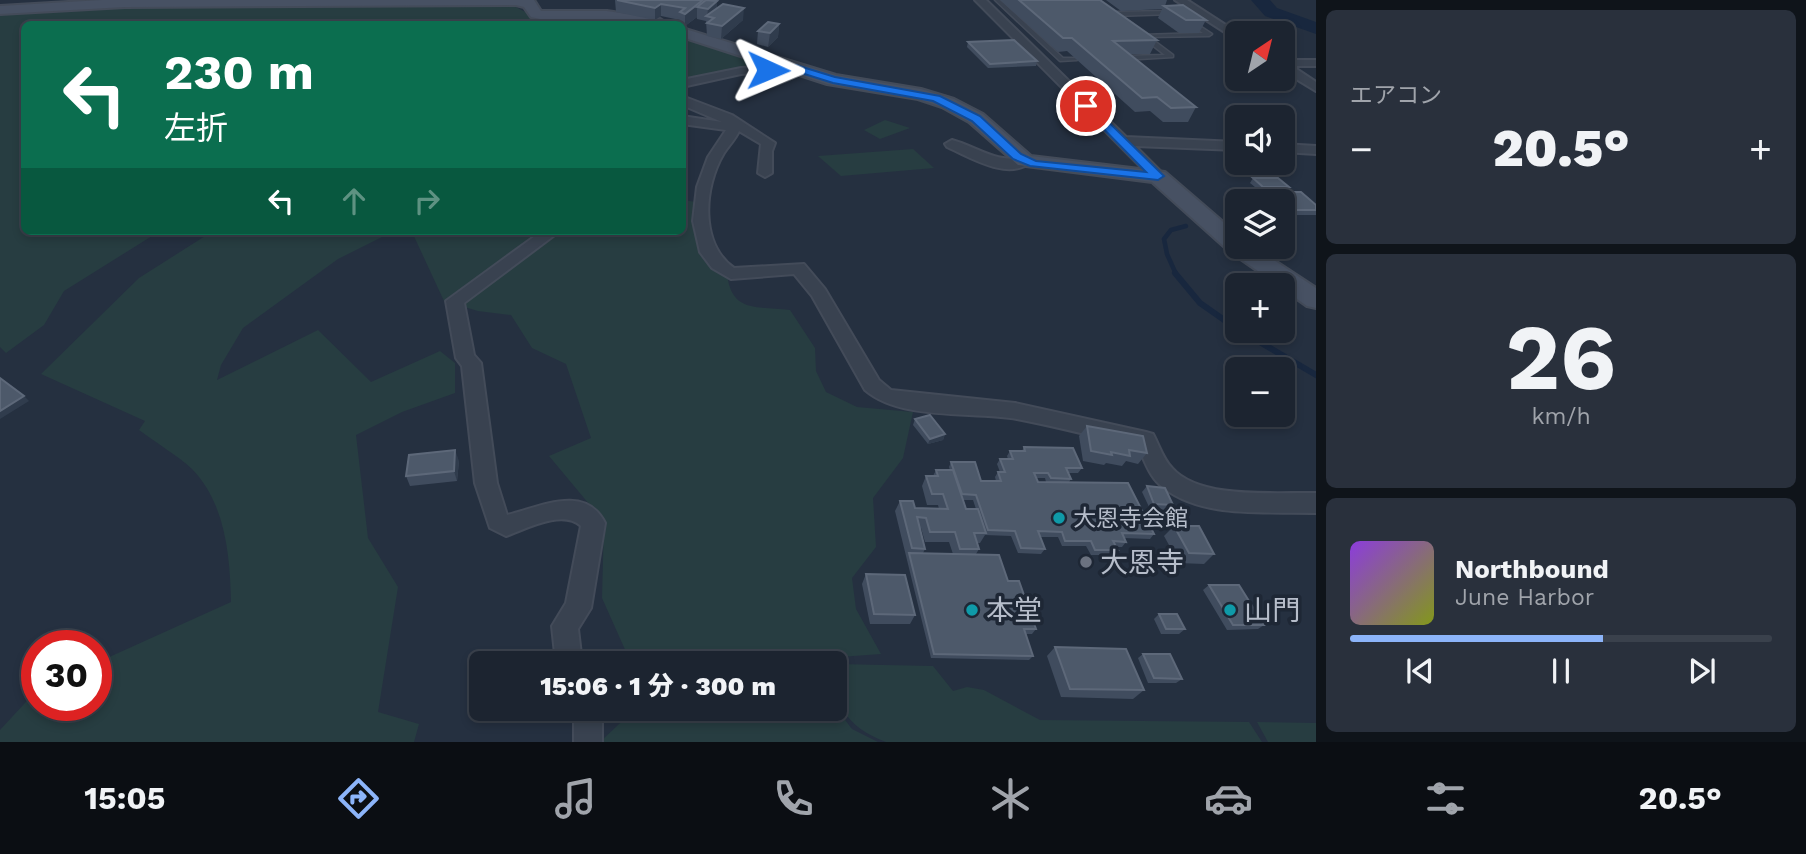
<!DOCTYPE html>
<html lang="ja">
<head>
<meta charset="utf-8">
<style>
  :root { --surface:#1c2430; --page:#29303c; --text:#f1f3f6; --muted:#a0a4ab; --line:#3a414c; --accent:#8cb4f9 }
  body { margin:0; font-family:"Work Sans","Noto Sans JP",sans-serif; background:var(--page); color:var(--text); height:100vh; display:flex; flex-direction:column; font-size:26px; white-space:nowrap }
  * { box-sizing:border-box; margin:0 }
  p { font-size:23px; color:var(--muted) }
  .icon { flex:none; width:38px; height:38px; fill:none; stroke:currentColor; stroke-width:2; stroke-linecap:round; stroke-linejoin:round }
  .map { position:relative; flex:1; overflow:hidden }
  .side { display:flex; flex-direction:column; gap:10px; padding:10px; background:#0f141a; width:490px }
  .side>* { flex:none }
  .guide { position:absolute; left:21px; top:21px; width:665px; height:214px; border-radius:10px; box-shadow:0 4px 10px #0003,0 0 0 2px var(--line); background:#0b6e4f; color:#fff; overflow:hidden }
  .needle { width:46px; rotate:35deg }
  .buttons { position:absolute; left:1225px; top:21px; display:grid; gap:14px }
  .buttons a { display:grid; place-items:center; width:70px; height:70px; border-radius:10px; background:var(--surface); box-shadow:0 4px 10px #0003,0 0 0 2px var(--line); font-size:35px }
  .speed { position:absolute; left:21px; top:630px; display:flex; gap:14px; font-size:35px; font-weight:700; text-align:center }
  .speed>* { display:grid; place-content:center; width:91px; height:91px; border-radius:50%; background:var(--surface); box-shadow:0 4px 10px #0003,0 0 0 2px var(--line); line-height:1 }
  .speed .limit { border:10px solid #d22; background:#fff; color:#111 }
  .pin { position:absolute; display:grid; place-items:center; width:60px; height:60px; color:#fff; margin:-30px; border:4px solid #fff; border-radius:50%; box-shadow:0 2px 7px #0007 }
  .me { position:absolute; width:77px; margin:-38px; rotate:91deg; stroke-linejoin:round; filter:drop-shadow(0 0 5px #0008) }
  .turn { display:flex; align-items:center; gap:24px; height:147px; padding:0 28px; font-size:32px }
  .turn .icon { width:91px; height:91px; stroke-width:2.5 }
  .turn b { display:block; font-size:49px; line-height:60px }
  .lanes { display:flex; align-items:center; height:66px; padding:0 28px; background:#0003; justify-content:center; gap:35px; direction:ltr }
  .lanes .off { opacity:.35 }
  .big { font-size:52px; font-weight:800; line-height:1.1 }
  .side .widget { flex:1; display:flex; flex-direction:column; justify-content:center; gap:10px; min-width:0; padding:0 24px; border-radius:10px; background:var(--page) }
  .side .dial { align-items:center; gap:0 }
  .dial b { font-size:91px; line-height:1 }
  .song { display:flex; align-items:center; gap:21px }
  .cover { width:84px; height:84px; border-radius:10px; background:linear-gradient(135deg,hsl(270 70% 55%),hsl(70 70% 35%)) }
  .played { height:7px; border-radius:4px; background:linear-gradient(90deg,var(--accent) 60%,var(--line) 60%) }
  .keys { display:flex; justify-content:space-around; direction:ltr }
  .heat { display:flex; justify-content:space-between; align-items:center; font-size:38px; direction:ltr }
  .trip { position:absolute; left:469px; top:651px; width:378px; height:70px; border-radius:10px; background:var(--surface); box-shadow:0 4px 10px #0003,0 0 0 2px var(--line); font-weight:800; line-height:70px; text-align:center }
  .dock { display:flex; height:112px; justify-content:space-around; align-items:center; background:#0b0e13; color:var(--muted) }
  .dock .icon { width:49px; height:49px }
  .dock .active { color:var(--accent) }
  .dock b { font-size:32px; color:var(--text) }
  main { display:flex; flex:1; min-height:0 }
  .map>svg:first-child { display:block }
</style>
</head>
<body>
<main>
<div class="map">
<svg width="1316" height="742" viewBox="0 0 1316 742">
  <rect width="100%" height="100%" fill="#253040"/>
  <!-- green -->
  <g fill="#273d41">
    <path d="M510,4l21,11 61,1 59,8h-627v207h136l-96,60 -20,34 -38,28 -6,-6v-336l125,-6z"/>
    <path d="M683,34l93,32 -93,16z"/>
    <path d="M885,120l25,8 -30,11 -16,-9z"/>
    <path d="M913,149l21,19 -93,8 -23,-20z"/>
    <path d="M683,200l13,2c1,40 -8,51 31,71 4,40 29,33 63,37l25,38 1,23 10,21 31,15 56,5 -10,46 -30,40 3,49 -24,31 4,31 25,45 -55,4v5h-195l-29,-65 2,-76 -55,-66 42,-18 -25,-74 -34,-16 -21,-33 -33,-4 -34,-10 -32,-69 -26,3 -48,24 -95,69 -22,37 -4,15 101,-50 53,52 69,-31 15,12v30l-53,19 -46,23 12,103 30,49 -20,125 41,12 -5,18h-414v-12l37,-40v15h59v-42l135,-61c-1,-45 -5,-98 -39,-133 -15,-14 -36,-26 -53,-39l6,-9 -104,-47 98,-96 74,-47h469z"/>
    <path d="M835,664l98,2 20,25 14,-4 17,3 56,30 209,2 13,20h-376c-41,-16 -51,-36 -51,-78z"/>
    <path d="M835,707l17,22 26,13h-278l35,-33z"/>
    <path d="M1257,722l59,1v19h-48z"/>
  </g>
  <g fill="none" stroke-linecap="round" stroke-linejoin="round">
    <!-- stream-far1 -->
    <path stroke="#18273e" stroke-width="4.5" d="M1176,274l-9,-20 -3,-15 7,-9 15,-4"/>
    <!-- stream -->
    <g stroke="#18273e" stroke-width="6">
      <path d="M1175,273l25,30 37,26"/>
      <path d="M1241,331l75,44"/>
    </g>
    <!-- river -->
    <path fill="#18273e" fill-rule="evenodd" d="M1251,0h19l7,8 39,14v12l-51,-18z"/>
    <!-- lane casing -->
    <g stroke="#434b59" stroke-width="3">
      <g id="lane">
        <path d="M995,0h5l63,58h14v2l-17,1z"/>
        <path d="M1170,11l2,1v2l-57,2 -3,-2 3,-2z"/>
        <path d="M1192,21l20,13 -3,2 -60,1 24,18v2l-51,3 -3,-2 3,-2 43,-1 -23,-18v-2l61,-2 -13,-9 -1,-1z"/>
      </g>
    </g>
    <!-- street casing -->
    <g stroke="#434b59" stroke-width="4">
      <g id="street">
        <path d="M975,0h11l140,137 111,5v8l-102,-4 30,30 -7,4 -5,-1z"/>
        <path d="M1175,0h12l51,33 -1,7z"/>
        <path d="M1283,60h33v6h-24l24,16v9l-33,-20z"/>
        <path d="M796,65l4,1v4l-59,4 -59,13v-7l59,-12z"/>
        <path d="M682,96l50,19 43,28 -3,8v22l-7,4 -7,-4 3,-29 -22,-13c-4,9 -10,14 -15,22 -21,35 -24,91 10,115l70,-4 21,25 54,91 12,10 124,13 131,29 7,2c6,11 10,25 19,34 28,32 104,24 144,25v20c-49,-2 -117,7 -157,-29 -10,-9 -15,-25 -21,-37 -40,-10 -80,-20 -121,-28 -46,-8 -116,2 -152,-29l-53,-94 -18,-22 -63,5 -19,-11 -12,-16 -7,-31 4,-34 11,-30 18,-27 -44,-6v-8l40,6 -40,-17z"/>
        <path d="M952,140c26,7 44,24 73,17l7,4c-23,21 -62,-4 -85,-14l-2,-3z"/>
        <path d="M1283,144l33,2v8l-33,-2z"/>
        <path d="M542,231h18l-96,72 10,52 7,8 16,120 10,32c31,-7 78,-32 98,8l-14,85 -13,21 4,34h-26l-4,-37 14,-23 15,-77c-19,-17 -55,3 -75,10l-16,-8 -15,-45 -13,-117 -6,-8 -10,-57z"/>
        <rect x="574" y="709" width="28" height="33"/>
      </g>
    </g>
    <!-- secondary casing -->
    <g stroke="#434b59" stroke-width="4">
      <g id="secondary">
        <path d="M102,0h432l7,11h66l53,8 8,5h-31l-30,-5h-67l-9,-2 -7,-10 -8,-2 -391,2 -125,7v-8z"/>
        <path d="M682,28l154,47 85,14 33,10 29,15 48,42 134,16 72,62v13h17l62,41v20l-9,-2 -24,-17v-4h-5l-49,-34 -77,-69 -134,-17 -49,-43 -27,-15 -24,-8 -91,-15 -145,-47z"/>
      </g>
    </g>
    <!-- lane -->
    <use href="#lane" fill="#394250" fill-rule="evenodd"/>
    <!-- street -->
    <use href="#street" fill="#394250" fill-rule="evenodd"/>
    <!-- secondary -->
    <use href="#secondary" fill="#475163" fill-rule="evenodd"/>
  </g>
  <!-- wall -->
  <g fill="#404c5e" fill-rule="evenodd">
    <path d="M615,0l102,8 26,12 -22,19 -14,-3 -1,-15 -9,-2v-2l-12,9h-3v-2h-2v-4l-19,-4 -6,4 -39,-8z"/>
    <path d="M1000,0h100l57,40 -7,14h-21l67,53 -8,15h-25l-13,-11 -15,1 -68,-61 -9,1z"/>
    <path d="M1106,0h61l-2,6 41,14 -7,13h-20l-21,-15 4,-9 -41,2z"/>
    <path d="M779,24l-1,13 -10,10 -11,-3 1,-13z"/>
    <path d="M968,42l69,19 -1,5 -48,2 -21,-21z"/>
    <path d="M1253,178l36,9 -4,5 31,13v10h-33v-14h-21l-4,-3 3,-6 -11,-9z"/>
    <path d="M915,419l30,15 -2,6 -15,4 -15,-19z"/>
    <path d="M1087,426l60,27 -9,11 -12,-3 -4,5 -16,-3 -2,2 -21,-4 -4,-25z"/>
    <path d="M1024,447l58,21 -4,5h-9l2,6 -2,3 85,52 -4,5 -26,-1 2,4 -4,5h-6l2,3 -5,5h-22l-5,-9h-24l-4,-9h-18l5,12 -4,5 -23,-1 -7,-17 -26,-1 -5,8h-3l2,6 -3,5 32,27 28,48 -4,5h-6l7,22 -4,4 -98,-2 -36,-147 5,-10 15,7 24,1 -1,-4h-11l-5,-19 4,-10h7l3,-6h14l-1,-3 2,-5 30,19h15l-1,-4 3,-5h2l-3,-8 3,-5h8l-1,-3 3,-5h12zM1037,478h8l1,4h-8zM963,500h10l3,9h-10zM920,528h1l4,14h24l4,12 -30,-1 2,-4z"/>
    <path d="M459,461l-2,20 -47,5 -4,-10z"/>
    <path d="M1147,486l26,19 -5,5 -18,-1 -8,-17z"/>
    <path d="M1174,526l40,28 -10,10 -25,-1 -15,-27z"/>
    <path d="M866,574l49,41 -5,9h-40l-8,-40z"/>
    <path d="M1209,585l55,40 -6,4 -31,1 -24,-40z"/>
    <path d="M1159,614l26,15 -6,5h-18l-7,-15z"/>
    <path d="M1055,647l89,43 -11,9 -72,-2 -14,-41z"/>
    <path d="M1143,654l39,25 -6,4h-28l-10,-25z"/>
  </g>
  <!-- shaded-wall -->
  <g fill="#303c4d">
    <path d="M703,0h3l-9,7v10l-12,9v-12z"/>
    <path d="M717,1v13l-10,3 1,-8z"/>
    <path d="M661,4v12l-6,4v-12z"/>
    <path d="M744,8l-1,12 -22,19 1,-13z"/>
    <path d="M779,24l-1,13 -10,10 2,-14z"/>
    <path d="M24,396l5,5 -29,18v-8z"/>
    <path d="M945,434l-2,6 -15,4 2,-5z"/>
    <path d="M455,450l4,11 -2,20 -3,-10z"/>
  </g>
  <!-- building -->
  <g fill="#4d596a" stroke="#5d6879" stroke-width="2">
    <path d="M617,0h86l-18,14 -5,-2 5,-4 -24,-4 -6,4z"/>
    <path d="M706,0l11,1 -9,8 -11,-2z"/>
    <path d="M1019,0h81l57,40 -44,1 83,66 -25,1 -14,-11 -15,1 -70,-60h-9z"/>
    <path d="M723,4l21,4 -22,18 -15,-3 7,-5 -8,-2z"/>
    <path d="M1183,5l23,15h-20l-22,-14z"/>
    <path d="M768,22l11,2 -9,9 -12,-2z"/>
    <path d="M1014,40l23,21 -47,3 -22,-22z"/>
    <path d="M1253,178h25l11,9h-26z"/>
    <path d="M1261,192h40l15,13v5h-33v-9h-12z"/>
    <path d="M0,378l24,18 -24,15z"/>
    <path d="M930,415l15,19 -15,5 -15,-20z"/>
    <path d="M1087,426l56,10 4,17 -18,-3 1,6 -19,-4 1,3 -21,-4z"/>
    <path d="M1024,447l49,1 9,20h-16l5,11 -20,-1 -3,-5h-14l4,9 90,1 26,51 -32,-1 4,9 -13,-1 5,9h-23l-4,-9h-26l-3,-9 -24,-1 7,18 -24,-1 -6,-17 -27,-1 -12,-35 -14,-1 -11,-32h24l6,19h20l-3,-9h7l-5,-13h13l-3,-8h15z"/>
    <path d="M455,450l-1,21 -48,5 3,-21z"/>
    <path d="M936,470h17l13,39h12l8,24h-12l5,16h-19l-5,-17h-25l-4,-14 -9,-1 8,32 -13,-1 -12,-47h13l2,7 33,1 -5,-15h-11l-6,-18h12z"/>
    <path d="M1147,486l18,2 8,17 -19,-1z"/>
    <path d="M1174,526h25l15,28 -25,-1z"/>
    <path d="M909,553l90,2 9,26h11l17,48h-12l9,27 -99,-2z"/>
    <path d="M866,574l39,1 10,40 -41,-1z"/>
    <path d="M1209,585h30l25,40h-31z"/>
    <path d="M1159,614h18l8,15h-19z"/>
    <path d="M1055,647l71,2 18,41 -74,-1z"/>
    <path d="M1143,654h27l12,25 -28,-1z"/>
  </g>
  <!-- route -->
  <path fill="#1a73e8" stroke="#114b97" stroke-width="2" d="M796,65l39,12 105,19 40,20 41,38 15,7 110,11 -65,-66 9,-2 74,72 -6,4 -128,-14 -17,-7 -41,-38 -39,-20 -100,-18 -38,-12 -27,2 -5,-3 5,-3z"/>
  <!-- markers -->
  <g fill="#0f9aa8" stroke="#1e2735" stroke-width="2.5">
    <circle cx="1059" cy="518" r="7"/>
    <circle cx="972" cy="610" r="7"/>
    <circle cx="1230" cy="610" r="7"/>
  </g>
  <circle fill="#6b7280" stroke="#1e2735" stroke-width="2.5" cx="1086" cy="562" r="7"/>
  <g text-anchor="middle" stroke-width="7" stroke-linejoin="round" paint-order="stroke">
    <!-- poi labels -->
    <g font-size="23" fill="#b6bdca" stroke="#1e2735" text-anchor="start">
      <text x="1073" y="526">大恩寺会館</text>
    </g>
    <!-- near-poi labels -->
    <g font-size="28" fill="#b6bdca" stroke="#1e2735" text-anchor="start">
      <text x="1100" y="572">大恩寺</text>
      <text x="986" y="620">本堂</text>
      <text x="1244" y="620">山門</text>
    </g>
  </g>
</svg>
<div class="buttons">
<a><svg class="needle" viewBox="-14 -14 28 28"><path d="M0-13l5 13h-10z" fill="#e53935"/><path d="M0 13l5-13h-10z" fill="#a0a4ab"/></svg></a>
<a><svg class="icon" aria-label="sound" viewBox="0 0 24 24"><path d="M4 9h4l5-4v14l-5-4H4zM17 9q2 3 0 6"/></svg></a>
<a><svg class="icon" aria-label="layers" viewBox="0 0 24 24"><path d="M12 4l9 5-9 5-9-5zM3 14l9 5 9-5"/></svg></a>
<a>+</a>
<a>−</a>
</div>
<div class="speed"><div class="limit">30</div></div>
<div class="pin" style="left:1086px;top:106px;background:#d93025"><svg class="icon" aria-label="arrive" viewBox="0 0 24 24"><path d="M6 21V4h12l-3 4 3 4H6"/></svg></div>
<svg class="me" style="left:768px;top:70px" viewBox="-20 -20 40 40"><path d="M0-17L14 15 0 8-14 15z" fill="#1a73e8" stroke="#fff" stroke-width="4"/></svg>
<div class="trip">15:06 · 1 分 · 300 m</div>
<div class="guide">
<div class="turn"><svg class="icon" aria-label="left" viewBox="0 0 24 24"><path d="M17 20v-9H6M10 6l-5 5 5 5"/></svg><div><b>230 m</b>左折</div></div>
<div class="lanes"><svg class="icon" aria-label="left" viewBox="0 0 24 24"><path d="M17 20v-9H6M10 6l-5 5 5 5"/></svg><svg class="icon off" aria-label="ahead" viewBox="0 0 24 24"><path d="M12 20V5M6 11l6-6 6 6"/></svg><svg class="icon off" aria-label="right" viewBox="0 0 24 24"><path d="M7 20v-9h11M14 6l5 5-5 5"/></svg></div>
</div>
</div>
<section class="side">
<div class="widget"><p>エアコン</p>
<div class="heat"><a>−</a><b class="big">20.5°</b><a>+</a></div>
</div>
<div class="widget dial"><b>26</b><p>km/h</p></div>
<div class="widget">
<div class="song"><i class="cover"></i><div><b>Northbound</b><p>June Harbor</p></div></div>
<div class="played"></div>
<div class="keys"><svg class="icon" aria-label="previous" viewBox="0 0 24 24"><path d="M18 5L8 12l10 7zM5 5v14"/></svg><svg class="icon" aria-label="pause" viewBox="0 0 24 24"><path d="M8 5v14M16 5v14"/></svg><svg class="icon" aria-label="next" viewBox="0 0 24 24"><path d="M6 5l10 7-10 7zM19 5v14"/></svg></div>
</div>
</section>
</main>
<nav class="dock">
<b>15:05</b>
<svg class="icon active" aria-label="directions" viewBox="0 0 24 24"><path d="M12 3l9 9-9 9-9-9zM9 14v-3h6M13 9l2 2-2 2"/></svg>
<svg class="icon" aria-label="music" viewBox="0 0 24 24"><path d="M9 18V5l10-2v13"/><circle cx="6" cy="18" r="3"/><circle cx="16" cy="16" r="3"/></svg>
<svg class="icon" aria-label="phone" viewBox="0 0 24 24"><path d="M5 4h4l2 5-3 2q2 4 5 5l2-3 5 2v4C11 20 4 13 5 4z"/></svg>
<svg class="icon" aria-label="climate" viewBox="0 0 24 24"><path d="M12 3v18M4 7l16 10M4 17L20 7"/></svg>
<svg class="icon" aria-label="car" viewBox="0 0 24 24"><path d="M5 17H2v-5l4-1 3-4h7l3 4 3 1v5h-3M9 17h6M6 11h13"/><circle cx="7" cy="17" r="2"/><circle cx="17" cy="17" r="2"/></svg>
<svg class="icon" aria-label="filters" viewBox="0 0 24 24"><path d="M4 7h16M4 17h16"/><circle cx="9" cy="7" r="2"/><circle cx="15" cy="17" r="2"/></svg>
<b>20.5°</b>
</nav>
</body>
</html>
